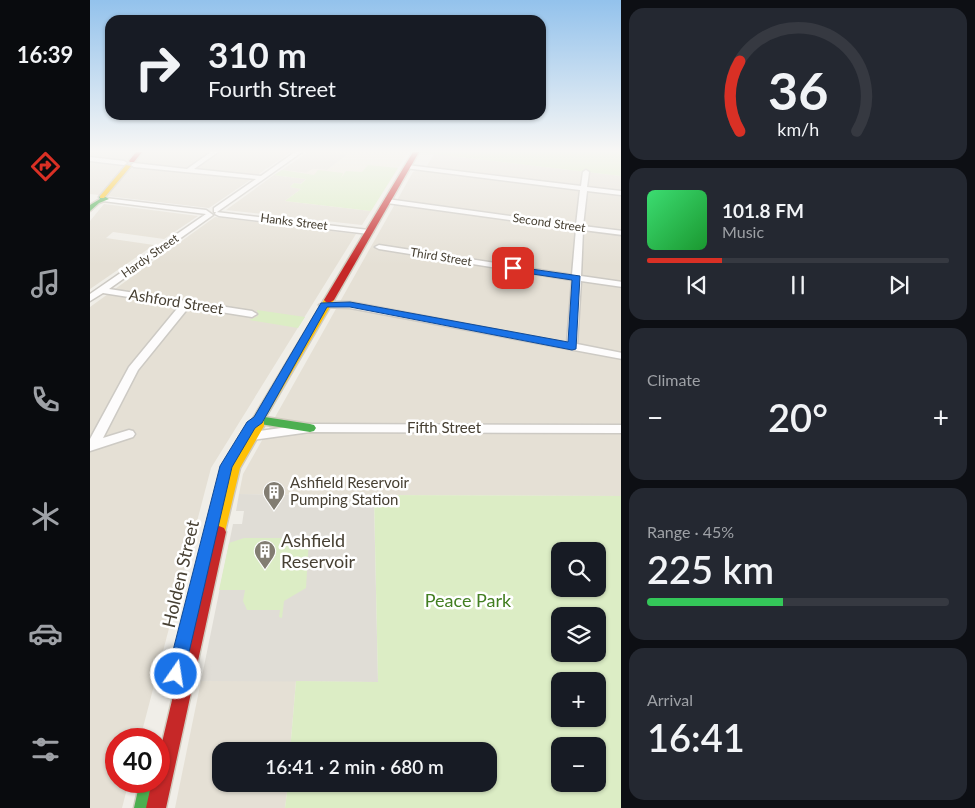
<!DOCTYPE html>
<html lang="en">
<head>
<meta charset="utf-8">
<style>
  :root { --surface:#171b24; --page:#242831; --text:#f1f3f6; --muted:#9ea1a6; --line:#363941; --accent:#d93025 }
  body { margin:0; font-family:Lato,sans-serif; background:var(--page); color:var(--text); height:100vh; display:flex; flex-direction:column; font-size:19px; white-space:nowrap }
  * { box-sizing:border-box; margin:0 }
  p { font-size:16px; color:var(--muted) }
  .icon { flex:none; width:28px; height:28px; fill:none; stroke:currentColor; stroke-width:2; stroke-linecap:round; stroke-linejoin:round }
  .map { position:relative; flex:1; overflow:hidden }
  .panel { display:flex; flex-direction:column; gap:8px; padding:8px; background:#0d0f14; width:354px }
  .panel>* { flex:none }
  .top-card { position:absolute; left:15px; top:15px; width:441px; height:105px; border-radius:15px; box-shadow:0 1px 4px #0004; background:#171b24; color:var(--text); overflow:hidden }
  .fabs { position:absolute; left:461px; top:542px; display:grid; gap:10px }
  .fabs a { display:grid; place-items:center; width:55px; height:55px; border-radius:10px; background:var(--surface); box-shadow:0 1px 4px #0004; font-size:25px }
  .speed { position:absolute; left:15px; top:728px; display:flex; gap:10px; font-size:25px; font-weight:700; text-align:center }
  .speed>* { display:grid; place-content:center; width:65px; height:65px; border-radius:50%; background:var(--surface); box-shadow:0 1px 4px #0004; line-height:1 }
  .speed .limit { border:8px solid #d22; background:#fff; color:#111 }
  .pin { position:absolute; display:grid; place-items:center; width:42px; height:42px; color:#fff; margin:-21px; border-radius:10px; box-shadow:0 2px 8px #0006 }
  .me { position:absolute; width:55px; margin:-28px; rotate:13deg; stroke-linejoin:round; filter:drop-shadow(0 0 4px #0008) }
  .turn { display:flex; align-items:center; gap:18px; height:105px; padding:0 20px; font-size:22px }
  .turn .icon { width:65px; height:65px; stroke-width:2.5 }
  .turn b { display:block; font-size:35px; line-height:42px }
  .big { font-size:38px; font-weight:600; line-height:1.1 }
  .panel .widget { flex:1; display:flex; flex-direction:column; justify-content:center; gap:8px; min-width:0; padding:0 18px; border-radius:15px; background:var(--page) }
  .panel .dial { align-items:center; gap:0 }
  .dial svg { height:130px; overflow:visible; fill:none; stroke:var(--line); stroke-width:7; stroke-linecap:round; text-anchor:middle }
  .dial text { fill:var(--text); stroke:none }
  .song { display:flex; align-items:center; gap:15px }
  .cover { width:60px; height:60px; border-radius:8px; background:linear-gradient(135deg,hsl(140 70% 55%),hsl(130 70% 35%)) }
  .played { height:5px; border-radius:2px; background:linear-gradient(90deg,var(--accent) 25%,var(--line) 25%) }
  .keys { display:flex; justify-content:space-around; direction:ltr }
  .heat { display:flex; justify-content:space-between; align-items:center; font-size:28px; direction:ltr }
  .charge { height:8px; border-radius:4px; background:linear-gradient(90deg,#34c759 45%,var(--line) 0) }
  .trip { position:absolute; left:122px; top:742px; width:285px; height:50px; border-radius:15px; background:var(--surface); box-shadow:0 1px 4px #0004; font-weight:600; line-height:50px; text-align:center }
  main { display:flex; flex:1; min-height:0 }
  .tab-bar { display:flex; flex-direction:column; width:90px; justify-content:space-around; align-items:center; background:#090b0e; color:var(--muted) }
  .tab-bar .icon { width:35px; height:35px }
  .tab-bar .active { color:var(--accent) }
  .tab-bar b { font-size:22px; color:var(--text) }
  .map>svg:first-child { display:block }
</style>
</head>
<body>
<main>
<nav class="tab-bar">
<b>16:39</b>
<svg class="icon active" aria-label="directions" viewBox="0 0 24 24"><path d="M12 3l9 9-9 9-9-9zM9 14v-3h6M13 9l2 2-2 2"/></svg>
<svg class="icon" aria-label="music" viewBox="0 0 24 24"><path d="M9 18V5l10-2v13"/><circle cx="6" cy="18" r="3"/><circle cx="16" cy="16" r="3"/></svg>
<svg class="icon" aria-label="phone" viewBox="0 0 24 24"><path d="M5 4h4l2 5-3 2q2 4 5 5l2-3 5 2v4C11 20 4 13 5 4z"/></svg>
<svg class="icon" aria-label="climate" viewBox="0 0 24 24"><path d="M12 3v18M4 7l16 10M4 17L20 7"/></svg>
<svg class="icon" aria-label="car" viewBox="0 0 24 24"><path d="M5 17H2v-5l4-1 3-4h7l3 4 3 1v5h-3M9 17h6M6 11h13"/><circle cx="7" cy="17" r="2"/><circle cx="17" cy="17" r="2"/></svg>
<svg class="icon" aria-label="filters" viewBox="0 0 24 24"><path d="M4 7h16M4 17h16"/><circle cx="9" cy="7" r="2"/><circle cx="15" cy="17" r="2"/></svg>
</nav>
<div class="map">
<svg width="532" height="808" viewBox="0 0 532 808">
  <rect width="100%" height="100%" fill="#f0eee8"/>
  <!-- residential -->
  <g fill="#e5e0d5">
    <path d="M0,152h201l-82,56 -119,-14z"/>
    <path d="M218,152h23l17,2 -21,16 -14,-1 -6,4 -25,-3z"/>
    <path d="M344,154l187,22v320l-247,-1v6l-67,-3 -7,-3 -61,-1 4,-20 170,-302 14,-6z"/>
    <path d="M184,175l32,4 -6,5 -6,-1 -3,4 11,1 -17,13 86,10 -9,14 -136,-15z"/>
    <path d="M14,204l94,12 -34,23 -51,-7 -7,6 48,7 -64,44v-68z"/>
    <path d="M125,217l141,17 -145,234 -71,271h-24v42h13l-7,27h-32v-501z"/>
    <path d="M111,681h95l-6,70h-69v33h67l-3,24h-110z"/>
  </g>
  <!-- industrial -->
  <path fill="#e0ddd6" d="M149,494l61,1 7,3 67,3 4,181 -177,-1 32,-157h9l2,-13h-8z"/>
  <!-- education -->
  <path fill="#efead9" d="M241,152h77l-37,59 -86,-10 16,-12 -11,-2 4,-4 7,1 5,-5 -32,-4 8,-5 24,3 6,-4 15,1 20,-16z"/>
  <!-- green -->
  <g fill="#dcedc5" fill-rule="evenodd">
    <path d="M334,152h197v24l-197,-23z"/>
    <path d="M278,165l30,3 -27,43 -86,-10 16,-12 -11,-2 4,-4 7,1 5,-5 -32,-4 8,-5 32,5 4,-5 25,3 -2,5 5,-7 16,1z"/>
    <path d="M167,310l48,7 -7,11 -49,-8 9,-4z"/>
    <path d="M284,495l247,1v312h-336l3,-24h201v-33h-199l6,-70 82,1zM470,551h38v38h-38zM470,616h38v38h-38zM470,681h38v38h-38zM470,746h38v38h-38z"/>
    <path d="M154,538h65l-3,50 -22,13 -2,17 -3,-1 1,-7h-33l-4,-9 2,-11h-26l10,-47z"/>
  </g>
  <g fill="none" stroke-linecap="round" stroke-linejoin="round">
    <!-- street casing -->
    <g stroke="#cdcac4" stroke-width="3">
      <g id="street">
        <path d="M121,152h7l-24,17 67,7 34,-24h7l-85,60h-3v-4l42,-29 -122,-12 -3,-2 3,-2 53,6z"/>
        <path d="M0,157l34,4 3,2 -3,2 -34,-4z"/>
        <path d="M317,165l174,21 2,-14 3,-2 3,2 -2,15 35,4v4l-35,-4 -4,35 39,5v4l-39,-5 -2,46 41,6v5l-41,-6 -4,63 45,9v6l-272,-51 -29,-1 -2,-2 5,-3h26l217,41 5,-63 -193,-31 -4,-2 4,-2 193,30 4,-46 -189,-26 -3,-2 3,-2 189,26 4,-35 -175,-22v-2z"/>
        <path d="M15,198l101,12 7,5 -104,74 143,22 5,3 -5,3 -63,-10 -51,63 -35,68 26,-8 4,1 2,3 -2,3 -43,14v-12l39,-72 51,-62 -77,-12 -13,8v-7l116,-80 -103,-13 -1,-1z"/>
        <path d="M126,212l153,18 4,2 -4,2 -150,-18 -4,-2z"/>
        <path d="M220,424l312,1v8l-312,-1 -57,8 -4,-1 -2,-3 2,-3 4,-1z"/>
      </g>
    </g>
    <!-- fast casing -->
    <g stroke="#d0cbbe" stroke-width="3">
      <g id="fast">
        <path d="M12,195l7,4 -10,4 -9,8v-6l10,-6 -1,-2z"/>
        <path d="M168,416l52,8 4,1 2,3 -2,3 -4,1 -56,-9 -2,-3 2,-3z"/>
        <path d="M69,779l1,2 -6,27h-20l6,-27h19z"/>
      </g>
    </g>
    <!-- slow casing -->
    <g stroke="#d0cbbe" stroke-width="3">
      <g id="slow">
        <path d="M36,165l5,1 -27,32h-4v-2z"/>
        <path d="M239,297l5,3 -70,120v6l-24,42 -16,68 -5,2 -5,-2 -2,-4 16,-64 24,-42 2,-9 70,-117z"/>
      </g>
    </g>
    <!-- jam casing -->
    <g stroke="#d0cbbe" stroke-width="3">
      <g id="jam">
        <path d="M46,152h6l-8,10h-4l-1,-1z"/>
        <path d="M323,152h6l-85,148 -5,3 -3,-1 -2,-2z"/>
        <path d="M129,526l5,2 2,4 -60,276h-20l6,-27h7v-26l53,-223 2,-4z"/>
      </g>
    </g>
    <!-- street -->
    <use href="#street" fill="#fdfcfc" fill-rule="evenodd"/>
    <!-- fast -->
    <use href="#fast" fill="#4caf50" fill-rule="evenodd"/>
    <!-- slow -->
    <use href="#slow" fill="#ffc107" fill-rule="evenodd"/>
    <!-- jam -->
    <use href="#jam" fill="#c62828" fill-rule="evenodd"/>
  </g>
  <!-- sky -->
  <linearGradient id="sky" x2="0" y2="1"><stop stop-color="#93c2ec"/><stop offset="0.57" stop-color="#f8f7f5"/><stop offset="1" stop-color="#f8f7f5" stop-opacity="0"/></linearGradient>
  <rect width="532" height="265" fill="url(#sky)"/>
  <!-- route -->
  <path fill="#1a73e8" stroke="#114b97" d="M420,266l70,10 -4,73 -4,1 -222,-43h-23l-65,116 -7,5 -23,39 -48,207 -2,6 -6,3 -6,-3 -3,-6 53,-208 27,-44 7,-5 67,-114 29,-1 218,40 4,-62 -59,-9 -3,-1z"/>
  <!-- icons -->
  <defs>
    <g id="building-pin" transform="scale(1.125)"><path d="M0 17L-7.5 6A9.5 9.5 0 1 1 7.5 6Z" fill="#827d72" stroke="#fff"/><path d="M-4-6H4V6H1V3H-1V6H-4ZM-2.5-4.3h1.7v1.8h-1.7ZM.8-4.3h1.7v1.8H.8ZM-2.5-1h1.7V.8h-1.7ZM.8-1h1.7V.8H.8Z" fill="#fff"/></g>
  </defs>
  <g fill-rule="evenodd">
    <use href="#building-pin" x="184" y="492"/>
    <use href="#building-pin" x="175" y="551"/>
  </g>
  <g text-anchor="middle" stroke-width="5" stroke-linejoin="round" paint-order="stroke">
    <!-- far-street labels -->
    <g font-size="12" fill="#474033" stroke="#fff">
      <text transform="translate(204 222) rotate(7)" y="4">Hanks Street</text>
      <text transform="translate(459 223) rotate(8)" y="4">Second Street</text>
      <text transform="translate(60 256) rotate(-35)" y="4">Hardy Street</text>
      <text transform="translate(351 257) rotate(9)" y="4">Third Street</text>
    </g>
    <!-- street labels -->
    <g font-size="15" fill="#474033" stroke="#fff">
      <text transform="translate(86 302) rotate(9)" y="5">Ashford Street</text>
      <text x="354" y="433">Fifth Street</text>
    </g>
    <!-- poi labels -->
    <g font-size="15" fill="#474033" stroke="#fff" text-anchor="start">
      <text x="200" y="488">Ashfield Reservoir<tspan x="200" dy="17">Pumping Station</tspan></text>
    </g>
    <!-- near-poi labels -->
    <g font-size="18" fill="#474033" stroke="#fff" text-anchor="start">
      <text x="191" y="547">Ashfield<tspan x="191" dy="21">Reservoir</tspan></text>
    </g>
    <!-- near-street labels -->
    <g font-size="18" fill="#474033" stroke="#fff">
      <text transform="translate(91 574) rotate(-77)" y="6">Holden Street</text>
    </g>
    <!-- near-park labels -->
    <g font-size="18" fill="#427e21" stroke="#fff">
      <text x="378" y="607">Peace Park</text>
    </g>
  </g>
</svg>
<div class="fabs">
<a><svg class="icon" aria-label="search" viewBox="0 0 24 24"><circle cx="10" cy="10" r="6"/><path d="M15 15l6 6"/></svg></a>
<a><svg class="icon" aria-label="layers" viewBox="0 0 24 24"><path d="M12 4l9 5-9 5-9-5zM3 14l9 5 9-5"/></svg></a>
<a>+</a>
<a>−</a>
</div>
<div class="speed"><div class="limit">40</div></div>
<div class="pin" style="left:423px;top:268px;background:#d93025"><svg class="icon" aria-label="arrive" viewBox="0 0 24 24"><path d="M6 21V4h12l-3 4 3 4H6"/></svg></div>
<svg class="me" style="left:86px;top:674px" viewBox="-20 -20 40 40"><circle r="17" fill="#1a73e8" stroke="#fff" stroke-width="3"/><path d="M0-11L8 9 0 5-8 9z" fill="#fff"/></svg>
<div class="trip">16:41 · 2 min · 680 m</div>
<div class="top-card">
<div class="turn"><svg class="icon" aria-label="right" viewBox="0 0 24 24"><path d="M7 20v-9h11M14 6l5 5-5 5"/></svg><div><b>310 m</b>Fourth Street</div></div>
</div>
</div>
<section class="panel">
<div class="widget dial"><svg viewBox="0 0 100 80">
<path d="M14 69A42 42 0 1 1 86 69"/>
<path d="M14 69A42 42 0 0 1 14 26" stroke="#d93025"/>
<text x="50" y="56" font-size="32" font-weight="700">36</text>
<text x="50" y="72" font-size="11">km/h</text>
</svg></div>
<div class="widget">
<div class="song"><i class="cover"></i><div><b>101.8 FM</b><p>Music</p></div></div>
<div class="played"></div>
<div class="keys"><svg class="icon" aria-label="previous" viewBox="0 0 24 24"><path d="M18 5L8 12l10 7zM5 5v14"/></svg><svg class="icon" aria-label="pause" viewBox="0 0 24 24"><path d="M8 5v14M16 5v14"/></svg><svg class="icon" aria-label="next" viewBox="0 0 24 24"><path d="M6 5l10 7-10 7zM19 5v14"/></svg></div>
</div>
<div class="widget"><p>Climate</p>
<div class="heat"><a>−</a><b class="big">20°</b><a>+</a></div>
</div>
<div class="widget"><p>Range · 45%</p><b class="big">225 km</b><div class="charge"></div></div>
<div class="widget"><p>Arrival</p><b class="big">16:41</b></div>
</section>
</main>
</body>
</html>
